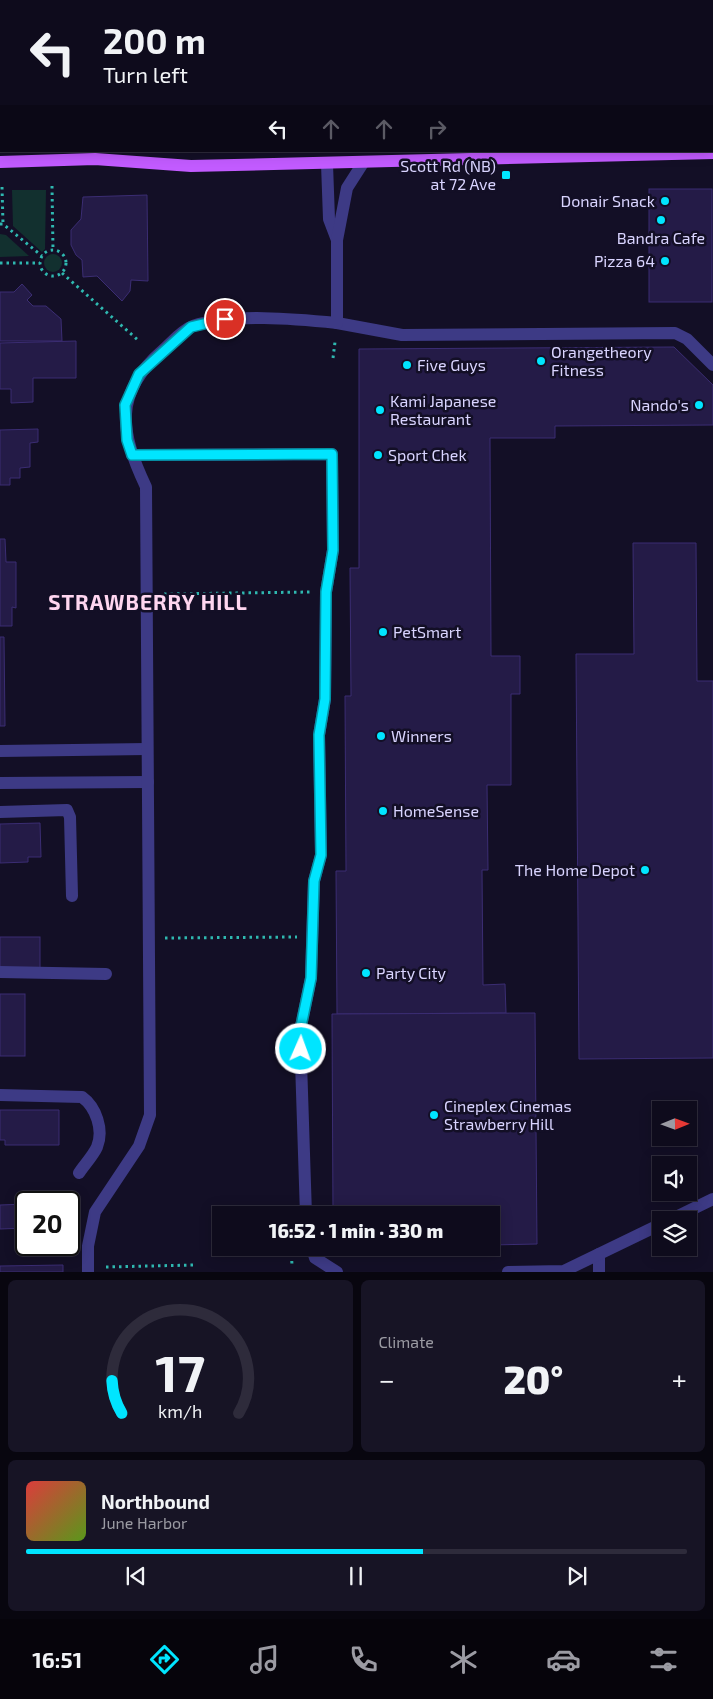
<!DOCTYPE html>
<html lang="en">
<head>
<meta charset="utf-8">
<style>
  :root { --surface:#0e0b1c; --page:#171425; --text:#f1f3f6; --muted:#9b9ba3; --line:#2e2b3b; --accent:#00e5ff }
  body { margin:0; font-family:"Exo 2",sans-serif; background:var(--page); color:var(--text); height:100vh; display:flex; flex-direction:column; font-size:19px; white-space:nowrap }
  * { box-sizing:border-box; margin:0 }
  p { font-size:16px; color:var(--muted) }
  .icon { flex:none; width:28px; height:28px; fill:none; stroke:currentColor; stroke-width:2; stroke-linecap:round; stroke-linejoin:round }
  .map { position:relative; height:1272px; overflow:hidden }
  .details { display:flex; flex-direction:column; gap:8px; padding:8px; background:#08060f; flex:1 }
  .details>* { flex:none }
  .top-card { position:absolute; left:0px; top:0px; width:714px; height:152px; box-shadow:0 2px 12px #0003,0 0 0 1px var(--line); background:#0e0b1c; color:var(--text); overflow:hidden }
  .needle { width:32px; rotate:89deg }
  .buttons { position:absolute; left:652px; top:1101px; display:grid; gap:10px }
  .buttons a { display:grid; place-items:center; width:45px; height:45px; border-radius:0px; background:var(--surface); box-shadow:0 2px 12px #0003,0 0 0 1px var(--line); font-size:25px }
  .speed { position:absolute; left:15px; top:1191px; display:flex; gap:10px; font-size:25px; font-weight:700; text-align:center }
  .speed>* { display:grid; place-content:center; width:65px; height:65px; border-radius:50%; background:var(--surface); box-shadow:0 2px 12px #0003,0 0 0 1px var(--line); line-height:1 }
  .speed .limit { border:2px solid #111; border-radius:8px; background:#fff; color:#111 }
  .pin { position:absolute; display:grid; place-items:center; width:42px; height:42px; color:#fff; margin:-21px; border:2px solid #fff; border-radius:50%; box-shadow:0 1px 5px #0007 }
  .me { position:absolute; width:55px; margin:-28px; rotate:2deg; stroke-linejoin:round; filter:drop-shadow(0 0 4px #0008) }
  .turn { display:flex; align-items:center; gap:18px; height:105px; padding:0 20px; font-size:22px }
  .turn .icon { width:65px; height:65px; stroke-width:2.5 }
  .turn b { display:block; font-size:35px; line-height:42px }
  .lanes { display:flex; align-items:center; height:48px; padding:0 20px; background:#0003; justify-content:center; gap:25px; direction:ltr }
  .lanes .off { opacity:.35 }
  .big { font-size:38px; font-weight:800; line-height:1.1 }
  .details .card { flex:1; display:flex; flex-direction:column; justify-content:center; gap:8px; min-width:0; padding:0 18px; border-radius:8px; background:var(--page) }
  .details .dial { align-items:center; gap:0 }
  .dial svg { height:130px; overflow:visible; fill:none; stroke:var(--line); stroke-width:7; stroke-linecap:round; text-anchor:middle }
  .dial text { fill:var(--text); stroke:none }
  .song { display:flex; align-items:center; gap:15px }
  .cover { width:60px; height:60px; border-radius:8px; background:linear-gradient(135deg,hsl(0 70% 55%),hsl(90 70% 35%)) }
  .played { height:5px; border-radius:2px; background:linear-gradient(90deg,var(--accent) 60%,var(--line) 60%) }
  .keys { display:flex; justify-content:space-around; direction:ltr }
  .heat { display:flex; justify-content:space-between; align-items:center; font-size:28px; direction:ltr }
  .details .tiles { flex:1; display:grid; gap:8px; grid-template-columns:1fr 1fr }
  .card:last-child { grid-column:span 2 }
  .trip { position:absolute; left:212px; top:1206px; width:288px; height:50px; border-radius:0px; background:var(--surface); box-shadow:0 2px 12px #0003,0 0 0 1px var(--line); font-weight:800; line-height:50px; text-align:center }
  .tabs { display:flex; height:80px; justify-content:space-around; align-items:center; background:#06040b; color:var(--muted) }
  .tabs .icon { width:35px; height:35px }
  .tabs .selected { color:var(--accent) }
  .tabs b { font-size:22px; color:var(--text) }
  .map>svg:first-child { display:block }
</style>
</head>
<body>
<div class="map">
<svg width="713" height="1272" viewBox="0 0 713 1272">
  <rect width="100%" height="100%" fill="#130f26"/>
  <!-- green -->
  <g fill="#12302f">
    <path d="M12,190h34l-1,59 -3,3 -29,-26z"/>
    <path d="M0,234l6,1 23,21 -29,1z"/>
    <circle cx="53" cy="263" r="9"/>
  </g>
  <!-- building -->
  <g fill="#241b47" stroke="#3b2d73">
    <rect x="34" y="0" width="67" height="1"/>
    <rect x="649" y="189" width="63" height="113"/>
    <path d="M147,195l1,86 -17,-1 -1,11 -8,10 -25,-25 -14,1 -1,-17 -6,-5 -5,-10v-15l10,-11 2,-22z"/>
    <path d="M22,284l10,11 -5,5 6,6h13l15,13 1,22h-62v-49h14z"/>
    <path d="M76,341v37h-43v24l-22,1v-14h-11v-46z"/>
    <path d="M674,347l39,38v40l-158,1v12h-65l1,218h29v38h-9v91h-24l1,85h-6l1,115 22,-1 1,29 -169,1 -1,-143h10l-1,-175h6l-1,-128h9v-219z"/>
    <path d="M38,429v13l-8,1v24l-10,1v10h-10v7h-10v-55z"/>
    <path d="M0,539h5l1,23h10v46l-4,-1v19h-12z"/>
    <path d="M633,543h63l1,138h16v377l-134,1 -3,-405h58z"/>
    <path d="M0,637h4l1,89h-5z"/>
    <path d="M40,823l1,34h-13v5l-28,1v-39z"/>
    <rect x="0" y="937" width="40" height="32"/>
    <rect x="0" y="994" width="25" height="62"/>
    <path d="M535,1013l2,231 -46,1v-30h-158l-1,-201z"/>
    <path d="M0,1110h59v35h-54v-5h-5z"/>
    <path d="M26,1204v24l-26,1v-24z"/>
    <path d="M63,1265v7h-63v-6z"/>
  </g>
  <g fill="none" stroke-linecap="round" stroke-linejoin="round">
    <!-- path -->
    <g stroke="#2fb8b0" stroke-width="3" stroke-dasharray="2.5 4" stroke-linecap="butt">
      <path d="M52,186l1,64"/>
      <path d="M2,187l1,37"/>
      <path d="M0,224h3l39,32"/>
      <circle cx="53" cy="263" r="13"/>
      <path d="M0,263h40"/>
      <path d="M62,273l77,68"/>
      <path d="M333,358l2,-16"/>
      <path d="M164,594l147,-2"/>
      <path d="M165,938l132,-1"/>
      <path d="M291,1248l1,17"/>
      <path d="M106,1267l88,-2"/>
    </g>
    <!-- minor -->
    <g stroke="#3d3a85" stroke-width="12">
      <path d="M290,0v1"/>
      <path d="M0,147h1"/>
      <path d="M327,164l2,55 8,21"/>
      <path d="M337,323l65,12 273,-2 12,6 26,26"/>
      <path d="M132,455l200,-1 1,96 -7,42 -1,107 -6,36 2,120 -7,26 -3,97 -11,53 6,184"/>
      <path d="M0,751l147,-2"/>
      <path d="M0,783l148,-1"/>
      <path d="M0,812l67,-2 3,7 2,79"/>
      <path d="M0,972l106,2"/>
      <path d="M0,1095l82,2c14,10 22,33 15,50 -4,9 -13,18 -18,26"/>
      <path d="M670,1220l43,-21"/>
      <path d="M312,1248l3,10 22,14"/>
      <path d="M599,1254v18"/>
      <path d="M88,1272v-26l7,-34 44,-66 11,-31 -4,-628c-26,-55 -33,-94 17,-137 8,-7 19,-20 30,-24 37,-13 104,-7 144,-3v-83l10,-52 16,-25"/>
      <path d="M508,1272l56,-1 97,-47"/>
    </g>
    <!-- major -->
    <g stroke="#c25bff" stroke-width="12">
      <path d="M712,108h1"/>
      <path d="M0,115h1"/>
      <path d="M0,162l95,-3 96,7 522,-13"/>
    </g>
  </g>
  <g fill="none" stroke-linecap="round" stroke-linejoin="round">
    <!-- route casing -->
    <g stroke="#0095a6" stroke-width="12">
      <path id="route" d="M225,319l-34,8 -52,47 -14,31 2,35 5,15 200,-1 1,96 -7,42 -1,107 -6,36 2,120 -7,26 -3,97 -11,53 1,18"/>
    </g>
    <!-- route -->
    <use href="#route" stroke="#00e5ff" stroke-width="9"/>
  </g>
  <!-- markers -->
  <g fill="#00e5ff" stroke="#130f26" stroke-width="2">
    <rect x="501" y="170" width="10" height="10" rx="2.5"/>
    <circle cx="665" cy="201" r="5"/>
    <circle cx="661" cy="220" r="5"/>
    <circle cx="665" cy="261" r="5"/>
    <circle cx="541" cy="361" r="5"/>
    <circle cx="407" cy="365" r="5"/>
    <circle cx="699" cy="405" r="5"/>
    <circle cx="380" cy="410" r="5"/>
    <circle cx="378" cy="455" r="5"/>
    <circle cx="383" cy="632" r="5"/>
    <circle cx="381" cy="736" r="5"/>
    <circle cx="383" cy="811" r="5"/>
    <circle cx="645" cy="870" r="5"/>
    <circle cx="366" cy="973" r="5"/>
    <circle cx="434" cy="1115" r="5"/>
  </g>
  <g text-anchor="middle" stroke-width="5" stroke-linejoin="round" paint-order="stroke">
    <!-- poi labels -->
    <g font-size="16" fill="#d9d4ff" stroke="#130f26" text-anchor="start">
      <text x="496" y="172" text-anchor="end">Scott Rd (NB)<tspan x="496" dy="18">at 72 Ave</tspan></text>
      <text x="655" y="207" text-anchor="end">Donair Snack</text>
      <text x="661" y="244" text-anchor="middle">Bandra Cafe</text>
      <text x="655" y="267" text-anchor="end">Pizza 64</text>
      <text x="551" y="358">Orangetheory<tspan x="551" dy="18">Fitness</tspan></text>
      <text x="417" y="371">Five Guys</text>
      <text x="390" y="407">Kami Japanese<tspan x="390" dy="18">Restaurant</tspan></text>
      <text x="689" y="411" text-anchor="end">Nando's</text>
      <text x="388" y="461">Sport Chek</text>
      <text x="393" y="638">PetSmart</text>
      <text x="391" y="742">Winners</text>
      <text x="393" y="817">HomeSense</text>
      <text x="635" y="876" text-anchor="end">The Home Depot</text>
      <text x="376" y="979">Party City</text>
      <text x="444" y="1112">Cineplex Cinemas<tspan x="444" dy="18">Strawberry Hill</tspan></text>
    </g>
    <!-- district labels -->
    <g font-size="21" font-weight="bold" letter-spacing="1" fill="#ffd6f0" stroke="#130f26">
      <text x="148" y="610">STRAWBERRY HILL</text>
    </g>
  </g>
</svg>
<div class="buttons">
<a><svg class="needle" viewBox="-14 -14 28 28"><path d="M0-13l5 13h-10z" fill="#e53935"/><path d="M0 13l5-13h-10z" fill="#9b9ba3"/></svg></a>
<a><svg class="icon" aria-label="sound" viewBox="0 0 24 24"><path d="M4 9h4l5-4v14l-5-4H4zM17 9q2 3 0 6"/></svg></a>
<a><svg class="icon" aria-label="layers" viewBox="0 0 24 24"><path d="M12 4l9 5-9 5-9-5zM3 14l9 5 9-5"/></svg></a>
</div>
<div class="speed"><div class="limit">20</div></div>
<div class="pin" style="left:225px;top:319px;background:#d93025"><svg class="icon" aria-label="arrive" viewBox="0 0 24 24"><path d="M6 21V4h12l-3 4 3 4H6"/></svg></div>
<svg class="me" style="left:301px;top:1049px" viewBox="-20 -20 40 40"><circle r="17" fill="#00e5ff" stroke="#fff" stroke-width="3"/><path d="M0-11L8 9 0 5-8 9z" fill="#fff"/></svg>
<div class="trip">16:52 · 1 min · 330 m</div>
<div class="top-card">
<div class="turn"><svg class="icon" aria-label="left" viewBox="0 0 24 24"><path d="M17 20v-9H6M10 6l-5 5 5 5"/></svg><div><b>200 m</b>Turn left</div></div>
<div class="lanes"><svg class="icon" aria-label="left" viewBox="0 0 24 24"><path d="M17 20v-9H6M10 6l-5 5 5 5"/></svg><svg class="icon off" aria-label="ahead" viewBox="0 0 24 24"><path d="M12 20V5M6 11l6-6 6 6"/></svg><svg class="icon off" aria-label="ahead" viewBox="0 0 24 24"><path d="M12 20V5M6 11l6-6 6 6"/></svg><svg class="icon off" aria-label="right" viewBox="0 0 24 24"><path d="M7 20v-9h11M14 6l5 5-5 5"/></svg></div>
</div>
</div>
<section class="details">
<div class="tiles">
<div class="card dial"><svg viewBox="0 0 100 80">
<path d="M14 69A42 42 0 1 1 86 69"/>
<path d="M14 69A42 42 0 0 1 8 49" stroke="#00e5ff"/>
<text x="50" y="56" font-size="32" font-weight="700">17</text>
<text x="50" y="72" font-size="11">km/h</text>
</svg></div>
<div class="card"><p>Climate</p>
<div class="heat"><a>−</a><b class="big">20°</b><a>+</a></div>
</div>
<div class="card">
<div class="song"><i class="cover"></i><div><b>Northbound</b><p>June Harbor</p></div></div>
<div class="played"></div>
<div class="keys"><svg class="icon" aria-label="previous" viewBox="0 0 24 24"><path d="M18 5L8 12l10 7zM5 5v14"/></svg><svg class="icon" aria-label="pause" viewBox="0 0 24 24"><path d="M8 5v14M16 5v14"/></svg><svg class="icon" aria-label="next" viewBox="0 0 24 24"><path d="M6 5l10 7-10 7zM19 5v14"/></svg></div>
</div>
</div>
</section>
<nav class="tabs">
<b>16:51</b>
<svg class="icon selected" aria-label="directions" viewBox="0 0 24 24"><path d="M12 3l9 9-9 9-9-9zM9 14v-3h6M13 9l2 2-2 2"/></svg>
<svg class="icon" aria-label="music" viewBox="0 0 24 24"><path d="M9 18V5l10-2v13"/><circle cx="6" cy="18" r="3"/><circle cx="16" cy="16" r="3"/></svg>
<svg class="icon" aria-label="phone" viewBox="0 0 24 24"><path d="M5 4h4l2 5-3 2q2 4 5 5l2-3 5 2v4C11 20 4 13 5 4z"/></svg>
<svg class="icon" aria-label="climate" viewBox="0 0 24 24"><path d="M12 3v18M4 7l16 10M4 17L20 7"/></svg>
<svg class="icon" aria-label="car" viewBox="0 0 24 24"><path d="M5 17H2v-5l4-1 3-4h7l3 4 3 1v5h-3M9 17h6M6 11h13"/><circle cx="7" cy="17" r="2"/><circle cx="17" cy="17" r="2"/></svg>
<svg class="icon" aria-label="filters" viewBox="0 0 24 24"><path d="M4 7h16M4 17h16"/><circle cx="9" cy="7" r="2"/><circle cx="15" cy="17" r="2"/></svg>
</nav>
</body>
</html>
